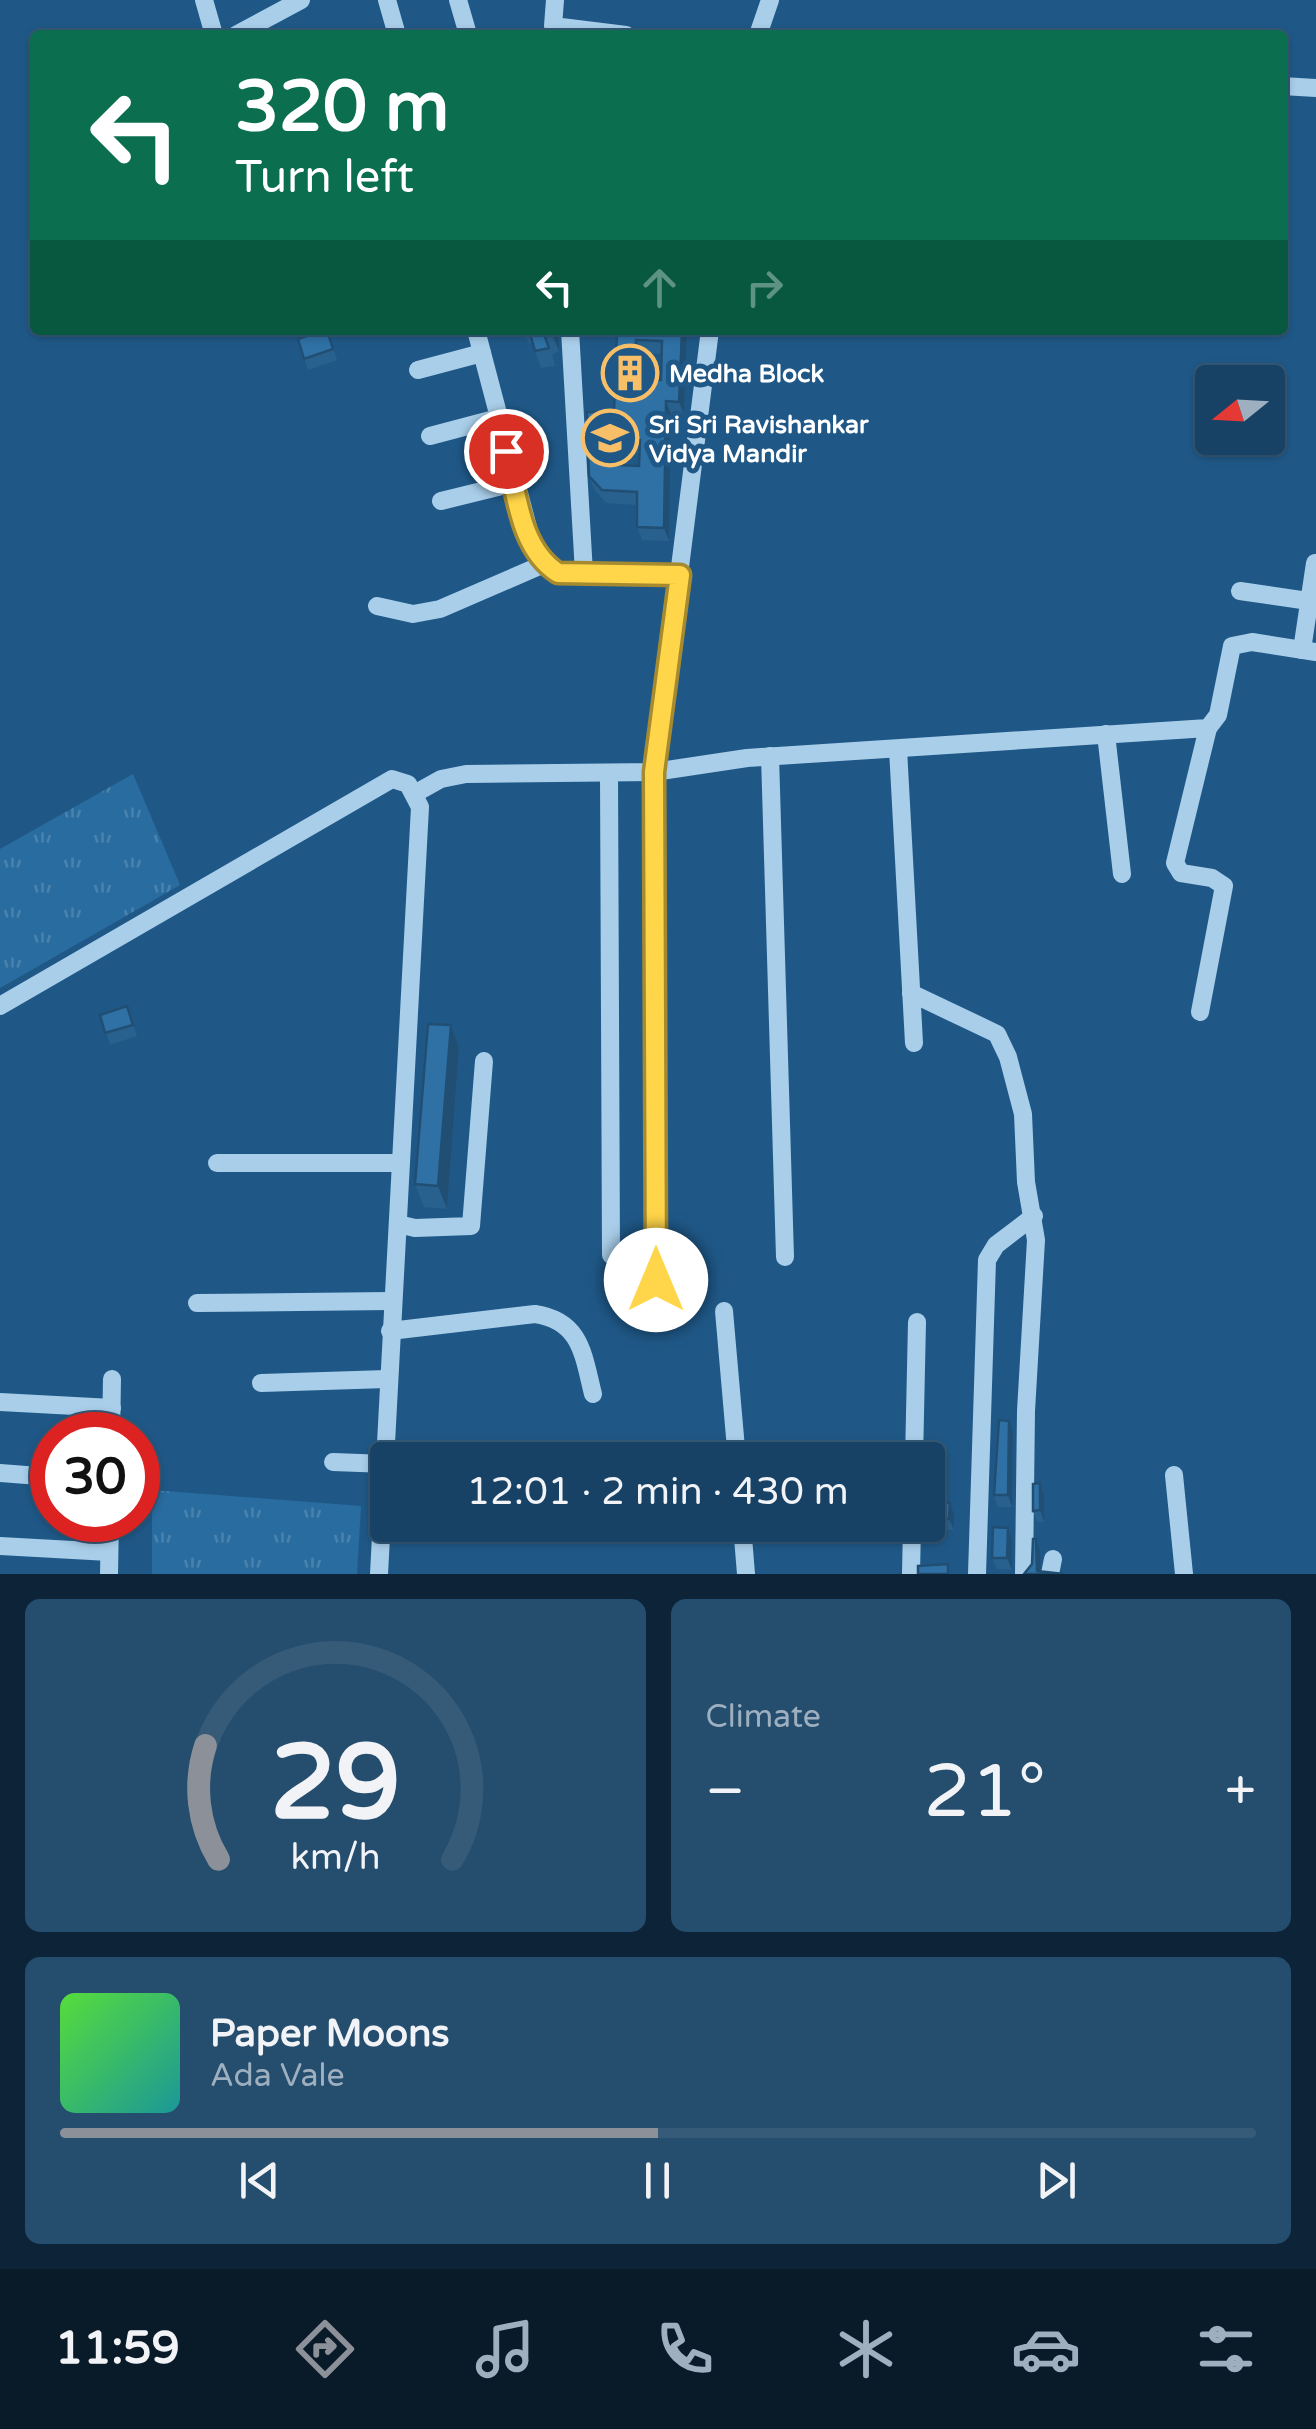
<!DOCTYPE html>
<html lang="en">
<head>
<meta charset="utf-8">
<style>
  :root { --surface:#174265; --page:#244d6e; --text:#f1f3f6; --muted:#9eb0bf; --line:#365b79; --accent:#8c9099 }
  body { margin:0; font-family:"Varela Round",sans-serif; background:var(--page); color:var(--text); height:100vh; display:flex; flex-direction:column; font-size:38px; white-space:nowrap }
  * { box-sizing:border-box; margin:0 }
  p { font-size:32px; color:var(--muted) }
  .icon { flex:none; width:55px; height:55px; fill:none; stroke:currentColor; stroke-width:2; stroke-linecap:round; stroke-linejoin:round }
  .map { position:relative; height:1574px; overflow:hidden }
  .details { display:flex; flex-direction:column; gap:25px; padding:25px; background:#0d2438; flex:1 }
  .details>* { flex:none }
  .guide { position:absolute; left:30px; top:30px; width:1258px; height:305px; border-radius:10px; box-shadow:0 2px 8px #0004,0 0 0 2px var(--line); background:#0b6e4f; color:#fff; overflow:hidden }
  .needle { width:65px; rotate:252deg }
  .buttons { position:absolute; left:1195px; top:365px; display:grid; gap:20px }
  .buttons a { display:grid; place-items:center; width:90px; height:90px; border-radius:10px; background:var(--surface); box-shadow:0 2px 8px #0004,0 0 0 2px var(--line); font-size:50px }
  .speed { position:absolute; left:30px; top:1412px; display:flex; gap:20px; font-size:50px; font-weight:700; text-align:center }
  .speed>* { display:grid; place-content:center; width:130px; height:130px; border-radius:50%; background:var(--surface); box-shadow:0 2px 8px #0004,0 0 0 2px var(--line); line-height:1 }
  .speed .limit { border:15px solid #d22; background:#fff; color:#111 }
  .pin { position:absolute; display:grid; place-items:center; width:85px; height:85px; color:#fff; margin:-42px; border:5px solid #fff; border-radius:50%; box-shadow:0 2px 10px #0007 }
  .me { position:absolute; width:110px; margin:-55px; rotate:0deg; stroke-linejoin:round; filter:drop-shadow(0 0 8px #0008) }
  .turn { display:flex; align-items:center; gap:35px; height:210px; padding:0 40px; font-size:45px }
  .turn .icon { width:130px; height:130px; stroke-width:2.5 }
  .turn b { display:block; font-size:70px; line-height:85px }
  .lanes { display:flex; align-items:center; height:95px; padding:0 40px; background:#0003; justify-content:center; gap:50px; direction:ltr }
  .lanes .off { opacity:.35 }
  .big { font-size:75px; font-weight:600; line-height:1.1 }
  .details .tile { flex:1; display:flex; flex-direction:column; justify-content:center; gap:15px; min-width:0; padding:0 35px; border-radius:15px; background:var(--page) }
  .details .dial { align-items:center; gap:0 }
  .dial svg { height:260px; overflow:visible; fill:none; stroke:var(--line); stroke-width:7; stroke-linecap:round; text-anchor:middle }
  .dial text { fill:var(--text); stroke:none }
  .song { display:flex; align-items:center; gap:30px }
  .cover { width:120px; height:120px; border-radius:15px; background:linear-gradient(135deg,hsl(110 70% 55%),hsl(180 70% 35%)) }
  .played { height:10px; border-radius:5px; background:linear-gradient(90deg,var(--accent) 50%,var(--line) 50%) }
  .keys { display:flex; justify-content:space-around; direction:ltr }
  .heat { display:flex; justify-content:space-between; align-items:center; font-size:55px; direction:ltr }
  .details .tiles { flex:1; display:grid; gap:25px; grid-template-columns:1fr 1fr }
  .tile:last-child { grid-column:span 2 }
  .trip { position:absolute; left:370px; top:1442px; width:575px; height:100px; border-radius:10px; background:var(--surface); box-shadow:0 2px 8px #0004,0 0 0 2px var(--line); font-weight:600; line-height:100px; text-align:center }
  .tab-bar { display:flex; height:160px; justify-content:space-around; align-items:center; background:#091a28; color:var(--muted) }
  .tab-bar .icon { width:70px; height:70px }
  .tab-bar .active { color:var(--accent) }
  .tab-bar b { font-size:45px; color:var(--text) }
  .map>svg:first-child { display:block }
</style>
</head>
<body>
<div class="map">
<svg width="1316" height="1574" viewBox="0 0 1316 1574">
  <defs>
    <pattern id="grass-tufts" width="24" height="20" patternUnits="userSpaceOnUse" patternTransform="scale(2.5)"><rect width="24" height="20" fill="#296c9f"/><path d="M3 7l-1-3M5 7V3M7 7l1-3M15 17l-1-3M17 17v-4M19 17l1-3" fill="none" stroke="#4982ad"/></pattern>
  </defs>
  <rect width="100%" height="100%" fill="#1f5887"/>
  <!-- grass -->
  <g fill="url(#grass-tufts)">
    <path d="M133,774l47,111 -180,103v-139z"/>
    <path d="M152,1490l209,16 -4,68h-205z"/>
  </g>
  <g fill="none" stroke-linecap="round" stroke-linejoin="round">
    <!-- minor -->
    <g stroke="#a9ceea" stroke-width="18">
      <path d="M204,0l10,35"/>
      <path d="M387,0l10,35"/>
      <path d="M458,0l9,31"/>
      <path d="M555,0l-2,26 73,9"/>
      <path d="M236,35l65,-35"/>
      <path d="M758,35l12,-35"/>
      <path d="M1282,86l34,2"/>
      <path d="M476,330l59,224 24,19 121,2"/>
      <path d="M570,330l14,243"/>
      <path d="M418,370l64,-17"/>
      <path d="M430,436l68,-18"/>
      <path d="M441,501l73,-18"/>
      <path d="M1240,591l76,11"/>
      <path d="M377,606l36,8 27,-5 104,-45"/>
      <path d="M1302,650l13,-87"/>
      <path d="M1106,734l16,140"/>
      <path d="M898,749l16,294"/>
      <path d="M770,756l15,501"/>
      <path d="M609,774l2,481"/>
      <path d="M414,794l27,-15 25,-5 188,-2 56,-442"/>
      <path d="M911,993l86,41 11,23 15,57 3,68 10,58 -10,171 -2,163"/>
      <path d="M0,1006l392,-227 16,5 12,23 -41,767"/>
      <path d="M1200,1012l24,-126 -12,-8 -31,-5 -6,-10 33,-135"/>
      <path d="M217,1163h181"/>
      <path d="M398,1224l17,4 56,-2 13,-165"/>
      <path d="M656,1281l-2,-509 93,-14 461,-30 10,-13 14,-69 20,-4 64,10"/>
      <path d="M197,1303l193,-2"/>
      <path d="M724,1311l13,149"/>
      <path d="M390,1331l145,-17c46,7 48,40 58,80"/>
      <path d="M261,1383l126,-4"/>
      <path d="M0,1402l112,6"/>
      <path d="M111,1435l1,-56"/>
      <path d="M914,1460l3,-138"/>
      <path d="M333,1462l54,2"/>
      <path d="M0,1473l52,4"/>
      <path d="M1174,1475l10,99"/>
      <path d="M742,1525l4,49"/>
      <path d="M0,1546l109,6"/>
      <path d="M109,1574l1,-54"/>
      <path d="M911,1574l1,-49"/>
      <path d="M977,1574l10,-314 9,-15 38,-29"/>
      <path d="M1050,1574l3,-15"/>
    </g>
  </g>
  <!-- wall -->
  <g fill="#28618e" fill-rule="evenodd">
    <path d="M327,330l10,30 -29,10 -10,-31z"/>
    <path d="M524,330h34l1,21 -7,4 3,11 -14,2 -9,-25 -3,1z"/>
    <path d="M617,330h70l-3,85 -13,-1 -2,127 -27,-1 -5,-13v-22l-31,-2 -12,-14 -5,-13 25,-64zM641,353l21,1 -1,26 -21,-1zM616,453h23v13l-21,-1 -3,-4z"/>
    <path d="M127,1006l10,30 -27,9 -10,-30z"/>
    <path d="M451,1025l8,23 -12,161 -23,-2 -9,-23z"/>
    <path d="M1013,1432l-1,75h-14l-4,-12z"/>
    <path d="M1040,1483l4,12v27h-7l-4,-11z"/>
    <path d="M950,1503l4,11v16l-19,-1 -4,-11z"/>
    <path d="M1008,1528l4,11v31l-15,-1 -5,-11z"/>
  </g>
  <!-- shaded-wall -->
  <g fill="#214f74">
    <path d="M552,330h6l1,21 -7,-17z"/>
    <path d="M682,330h5l-3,85 -5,-13z"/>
    <path d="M636,340l5,13 -2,39 -5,-13z"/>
    <path d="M666,401l5,13 -2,127 -5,-13z"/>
    <path d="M611,440l5,13 -1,15 -5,-13z"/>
    <path d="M451,1025l8,23 -12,161 -9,-23z"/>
    <path d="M1009,1421l4,11 -1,75 -4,-12z"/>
    <path d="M1040,1483l4,12v27l-4,-12z"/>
    <path d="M950,1503l4,11v16l-5,-11z"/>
    <path d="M1008,1528l4,11v31l-5,-12z"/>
    <path d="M1036,1539l4,11 1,24 -4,-3z"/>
  </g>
  <!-- building -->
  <g fill="#2f71a5" stroke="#214f74" stroke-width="2.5" fill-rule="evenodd">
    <path d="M324,330h3l6,19 -29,10 -6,-20z"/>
    <path d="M529,330h23v4l-7,3 4,11 -14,3z"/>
    <path d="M617,330h65l-3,72 -13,-1 -2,127 -27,-1v-35l-35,-2 -13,-14 -2,-64h27zM636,340l26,1 -1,39 -27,-1zM611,440h29l-1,26 -21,-1 -8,-10z"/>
    <path d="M127,1006l6,19 -28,8 -5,-18z"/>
    <path d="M428,1024l23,1 -13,161 -23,-2z"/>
    <path d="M999,1420l10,1 -1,74h-14z"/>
    <path d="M1040,1483v27l-7,1v-27z"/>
    <path d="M932,1502l18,1 -1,16 -18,-1z"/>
    <path d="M993,1527l15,1 -1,30h-15z"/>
    <path d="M1033,1539h3l1,32 27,3h-40l8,-10z"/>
    <path d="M948,1564v10h-30v-8z"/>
  </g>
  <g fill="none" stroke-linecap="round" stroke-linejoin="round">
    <!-- route casing -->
    <g stroke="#a68a30" stroke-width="25">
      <path id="route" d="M506,451c11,42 13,97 52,122l122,2 -26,197 2,508"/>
    </g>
    <!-- route -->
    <use href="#route" stroke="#ffd54a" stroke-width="18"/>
  </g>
  <!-- icons -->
  <defs>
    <g id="building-ring" transform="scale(2.875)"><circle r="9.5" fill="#1f5887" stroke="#f8bf69" stroke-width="1.5"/><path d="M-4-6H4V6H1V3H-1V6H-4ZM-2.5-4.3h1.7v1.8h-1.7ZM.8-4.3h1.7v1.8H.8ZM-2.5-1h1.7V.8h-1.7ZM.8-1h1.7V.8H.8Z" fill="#f8bf69"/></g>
    <g id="school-ring" transform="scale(2.875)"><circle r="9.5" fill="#1f5887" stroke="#f8bf69" stroke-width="1.5"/><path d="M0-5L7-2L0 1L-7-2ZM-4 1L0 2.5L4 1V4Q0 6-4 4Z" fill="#f8bf69"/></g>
  </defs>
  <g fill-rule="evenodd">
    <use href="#building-ring" x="630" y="373"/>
    <use href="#school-ring" x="610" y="438"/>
  </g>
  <g text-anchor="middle" stroke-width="10" stroke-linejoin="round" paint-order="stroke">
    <!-- poi labels -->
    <g font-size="25" font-weight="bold" fill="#fff" stroke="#1f5887" text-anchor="start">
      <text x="669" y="382">Medha Block</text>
      <text x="649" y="433">Sri Sri Ravishankar<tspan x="649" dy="29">Vidya Mandir</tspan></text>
    </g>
  </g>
</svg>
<div class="buttons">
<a><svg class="needle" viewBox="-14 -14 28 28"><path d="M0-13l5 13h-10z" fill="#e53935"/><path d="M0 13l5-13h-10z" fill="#9eb0bf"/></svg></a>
</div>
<div class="speed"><div class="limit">30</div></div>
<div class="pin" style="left:506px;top:451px;background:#d93025"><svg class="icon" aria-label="arrive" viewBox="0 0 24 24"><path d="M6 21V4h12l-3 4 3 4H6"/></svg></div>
<svg class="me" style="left:656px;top:1280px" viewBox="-20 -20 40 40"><circle r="19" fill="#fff"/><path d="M0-13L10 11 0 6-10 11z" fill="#ffd54a"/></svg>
<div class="trip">12:01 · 2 min · 430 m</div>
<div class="guide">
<div class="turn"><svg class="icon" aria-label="left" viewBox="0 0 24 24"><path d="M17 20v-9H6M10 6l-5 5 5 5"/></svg><div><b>320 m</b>Turn left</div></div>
<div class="lanes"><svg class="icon" aria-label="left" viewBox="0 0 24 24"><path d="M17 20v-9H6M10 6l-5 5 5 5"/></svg><svg class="icon off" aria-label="ahead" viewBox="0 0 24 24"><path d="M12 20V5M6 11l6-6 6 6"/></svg><svg class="icon off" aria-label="right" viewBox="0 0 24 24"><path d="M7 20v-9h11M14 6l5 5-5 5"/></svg></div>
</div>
</div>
<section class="details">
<div class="tiles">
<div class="tile dial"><svg viewBox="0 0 100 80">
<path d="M14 69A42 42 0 1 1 86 69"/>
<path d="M14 69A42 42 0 0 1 10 34" stroke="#8c9099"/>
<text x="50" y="56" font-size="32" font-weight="700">29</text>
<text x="50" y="72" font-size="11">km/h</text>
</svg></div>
<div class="tile"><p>Climate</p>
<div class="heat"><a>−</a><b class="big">21°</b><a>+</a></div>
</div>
<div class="tile">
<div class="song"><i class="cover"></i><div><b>Paper Moons</b><p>Ada Vale</p></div></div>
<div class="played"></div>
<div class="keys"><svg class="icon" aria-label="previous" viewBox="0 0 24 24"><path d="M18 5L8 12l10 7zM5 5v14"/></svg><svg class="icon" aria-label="pause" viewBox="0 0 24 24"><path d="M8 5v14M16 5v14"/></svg><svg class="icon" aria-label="next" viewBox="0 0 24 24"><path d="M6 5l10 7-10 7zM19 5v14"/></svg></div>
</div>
</div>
</section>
<nav class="tab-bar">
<b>11:59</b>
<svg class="icon active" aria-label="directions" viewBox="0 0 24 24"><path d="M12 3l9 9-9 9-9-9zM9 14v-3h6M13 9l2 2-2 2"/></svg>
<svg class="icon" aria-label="music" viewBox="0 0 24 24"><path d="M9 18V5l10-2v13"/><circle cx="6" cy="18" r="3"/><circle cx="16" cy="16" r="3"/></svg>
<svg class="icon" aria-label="phone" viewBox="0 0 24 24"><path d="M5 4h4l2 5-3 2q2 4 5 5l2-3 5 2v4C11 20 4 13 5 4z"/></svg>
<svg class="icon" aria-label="climate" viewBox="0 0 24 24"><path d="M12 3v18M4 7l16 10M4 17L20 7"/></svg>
<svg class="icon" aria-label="car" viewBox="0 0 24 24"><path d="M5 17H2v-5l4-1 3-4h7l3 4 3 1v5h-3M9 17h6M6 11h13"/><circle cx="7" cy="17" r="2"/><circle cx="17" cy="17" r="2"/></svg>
<svg class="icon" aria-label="filters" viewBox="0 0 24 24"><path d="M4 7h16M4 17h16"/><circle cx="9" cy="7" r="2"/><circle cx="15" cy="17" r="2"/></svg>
</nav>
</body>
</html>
